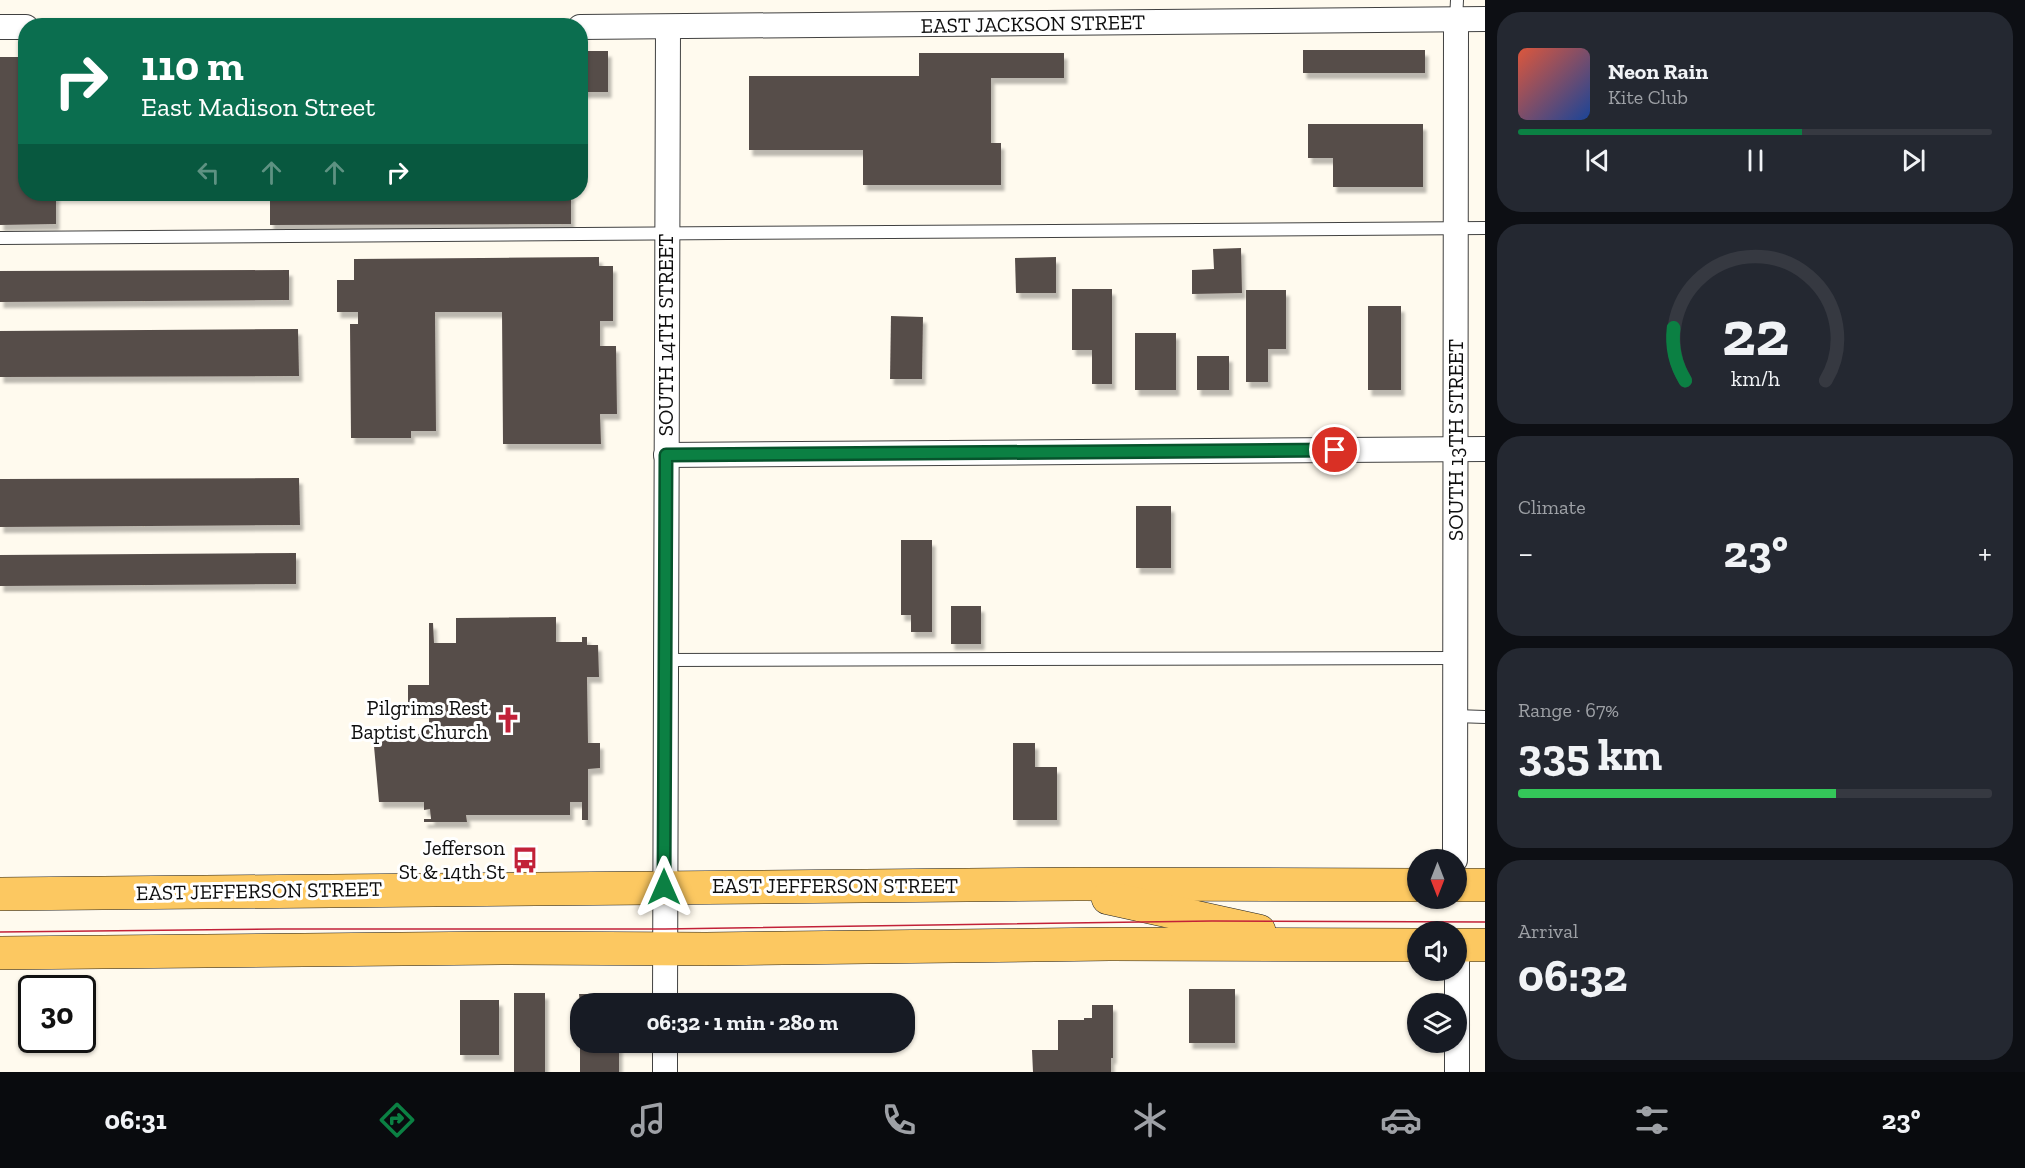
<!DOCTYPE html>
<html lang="en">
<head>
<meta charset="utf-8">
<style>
  :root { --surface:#171b24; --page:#242831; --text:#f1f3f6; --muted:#9ea1a6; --line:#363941; --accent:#0b8043 }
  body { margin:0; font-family:"Zilla Slab",serif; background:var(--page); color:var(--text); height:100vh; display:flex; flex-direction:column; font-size:22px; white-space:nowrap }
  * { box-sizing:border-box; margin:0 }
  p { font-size:20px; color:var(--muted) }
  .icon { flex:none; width:33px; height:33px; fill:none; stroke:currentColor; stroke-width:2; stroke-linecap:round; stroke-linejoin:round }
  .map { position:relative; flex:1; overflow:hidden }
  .details { display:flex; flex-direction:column; gap:12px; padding:12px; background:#0d0f14; width:540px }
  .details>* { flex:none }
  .top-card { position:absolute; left:18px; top:18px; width:570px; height:183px; border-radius:24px; box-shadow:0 2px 4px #0004; background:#0b6e4f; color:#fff; overflow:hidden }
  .needle { width:39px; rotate:180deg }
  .buttons { position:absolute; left:1407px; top:849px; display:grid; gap:12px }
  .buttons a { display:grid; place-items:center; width:60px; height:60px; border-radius:50%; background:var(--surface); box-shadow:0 2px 4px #0004; font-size:30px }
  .speed { position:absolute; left:18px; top:975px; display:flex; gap:12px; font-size:30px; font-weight:700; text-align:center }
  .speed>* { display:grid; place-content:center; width:78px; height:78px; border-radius:50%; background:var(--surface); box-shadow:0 2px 4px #0004; line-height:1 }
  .speed .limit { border:3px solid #111; border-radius:9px; background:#fff; color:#111 }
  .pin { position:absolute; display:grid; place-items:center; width:51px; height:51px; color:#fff; margin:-26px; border:3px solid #fff; border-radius:50%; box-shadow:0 2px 6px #0007 }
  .me { position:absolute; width:66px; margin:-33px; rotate:0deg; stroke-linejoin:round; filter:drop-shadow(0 0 4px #0008) }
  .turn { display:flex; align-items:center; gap:21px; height:126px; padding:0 24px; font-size:27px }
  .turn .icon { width:78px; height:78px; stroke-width:2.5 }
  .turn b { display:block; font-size:42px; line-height:51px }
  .lanes { display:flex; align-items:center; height:57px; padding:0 24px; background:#0003; justify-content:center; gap:30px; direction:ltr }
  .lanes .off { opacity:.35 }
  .big { font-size:45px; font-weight:700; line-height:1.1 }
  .details .tile { flex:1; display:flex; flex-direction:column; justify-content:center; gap:9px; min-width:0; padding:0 21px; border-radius:24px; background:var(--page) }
  .details .dial { align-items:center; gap:0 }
  .dial svg { height:156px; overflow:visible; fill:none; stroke:var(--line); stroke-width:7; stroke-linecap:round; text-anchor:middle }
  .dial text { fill:var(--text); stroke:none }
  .song { display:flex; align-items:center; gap:18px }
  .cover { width:72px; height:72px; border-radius:9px; background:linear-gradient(135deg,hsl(10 70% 55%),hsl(220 70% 35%)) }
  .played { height:6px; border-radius:3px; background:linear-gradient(90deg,var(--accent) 60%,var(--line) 60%) }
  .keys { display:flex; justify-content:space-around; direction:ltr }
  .heat { display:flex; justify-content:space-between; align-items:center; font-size:33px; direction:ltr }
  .charge { height:9px; border-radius:4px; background:linear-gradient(90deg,#34c759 67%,var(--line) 0) }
  .trip { position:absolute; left:570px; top:993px; width:345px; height:60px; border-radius:24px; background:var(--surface); box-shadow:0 2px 4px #0004; font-weight:700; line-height:60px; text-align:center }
  .dock { display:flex; height:96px; justify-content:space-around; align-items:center; background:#090b0e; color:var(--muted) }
  .dock .icon { width:42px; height:42px }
  .dock .current { color:var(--accent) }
  .dock b { font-size:27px; color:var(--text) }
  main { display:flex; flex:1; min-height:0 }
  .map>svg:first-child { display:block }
</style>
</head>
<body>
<main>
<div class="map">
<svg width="1485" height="1072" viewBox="0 0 1485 1072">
  <defs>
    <filter id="shadow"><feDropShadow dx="3.5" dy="6" stdDeviation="1.5" flood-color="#0004"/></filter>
  </defs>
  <rect width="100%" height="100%" fill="#fffaee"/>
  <!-- building -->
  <g fill="#574d49" filter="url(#shadow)">
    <rect x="1303" y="50" width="122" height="23"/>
    <rect x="580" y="51" width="28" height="41"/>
    <path d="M919,53h145v25h-73v65h10v42h-138v-35h-114v-74h170z"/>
    <path d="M0,57h26v137h30v30l-56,1z"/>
    <path d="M1308,124h115v63h-90v-29h-25z"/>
    <path d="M270,194h301v30l-301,1z"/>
    <path d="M1241,248l1,45 -50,1v-24l22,-1 -1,-20z"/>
    <path d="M599,257v9h14v55h-13v25h16l1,68h-17l1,30h-98l-1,-132h-67l1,119h-25v7h-60l-1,-114h8v-12h-21v-32h17v-21z"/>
    <path d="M1056,257v36h-40l-1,-35z"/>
    <path d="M289,270v30l-289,2v-31z"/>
    <path d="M1072,289h40v95h-20v-34h-20z"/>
    <path d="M1246,290h40v59h-18v33h-22z"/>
    <rect x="1368" y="306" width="33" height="84"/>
    <path d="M891,316l32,1 -1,62h-32z"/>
    <path d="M298,329l1,47 -299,1v-46z"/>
    <rect x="1135" y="333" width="41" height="57"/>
    <rect x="1197" y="356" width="32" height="34"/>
    <path d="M299,478l1,47 -300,2v-48z"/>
    <rect x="1136" y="506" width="35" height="62"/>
    <path d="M901,540h31v92h-21v-17h-10z"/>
    <path d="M296,553v31l-296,2v-31z"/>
    <rect x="951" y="606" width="30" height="38"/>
    <path d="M556,617v25h26v-5h5v8h11l1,32h-12l1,66h12v25l-12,1v51h-6v-18h-12v13h-104l1,7h-43v-3h7l-1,-10 -6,1v-8h-45l-6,-67 50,-1v-5h6v-18h-21v-26h21v-62h4l1,20h22v-25z"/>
    <path d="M1013,743h22v24h22v53h-44z"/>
    <rect x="1189" y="989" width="46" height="54"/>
    <rect x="514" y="993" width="31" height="79"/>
    <path d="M579,994h40v10h-39z"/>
    <rect x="460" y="1000" width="39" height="55"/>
    <path d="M1092,1005h21v53h-2v14h-78l-1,-22h26v-30h26v-2h8z"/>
    <rect x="580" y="1042" width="39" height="30"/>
  </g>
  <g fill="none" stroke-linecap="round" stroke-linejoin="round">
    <!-- service casing -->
    <g stroke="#414141" stroke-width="14">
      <g id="service">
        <path d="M1456,20l1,-20"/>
        <path d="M0,238l1485,-10"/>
        <path d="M665,660l790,-2"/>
        <path d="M1455,716l30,1"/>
      </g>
    </g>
    <!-- minor casing -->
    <g stroke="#414141" stroke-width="26">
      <g id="minor">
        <path d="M0,27h26"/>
        <path d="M580,27l905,-8"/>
        <path d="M666,455l819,-6"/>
        <path d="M1455,860l1,-840"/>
        <path d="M665,1004l3,-977"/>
        <path d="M665,1072v-30"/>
        <path d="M1457,1072v-127"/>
      </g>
    </g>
    <!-- primary casing -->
    <g stroke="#1f1f1f" stroke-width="34">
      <g id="primary">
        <path d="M1456,885h29"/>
        <path d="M0,894l1077,-10 341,1"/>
        <path d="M1108,898l151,33"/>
        <path d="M1456,945h29"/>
        <path d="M0,953l501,-5 205,1 404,-5 308,1"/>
      </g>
    </g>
    <!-- service -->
    <use href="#service" stroke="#fff" stroke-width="12"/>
    <!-- minor -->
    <use href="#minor" stroke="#fff" stroke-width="24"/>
    <!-- primary -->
    <use href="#primary" stroke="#fcc861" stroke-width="33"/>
    <!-- tram -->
    <path stroke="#c22138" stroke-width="1.5" d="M0,932l279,-3h386l547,-8 273,1"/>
  </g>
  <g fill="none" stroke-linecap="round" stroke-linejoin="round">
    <!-- route casing -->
    <g stroke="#07532c" stroke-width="15">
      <path id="route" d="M664,887l2,-432 669,-5"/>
    </g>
    <!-- route -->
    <use href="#route" stroke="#0b8043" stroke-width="10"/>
  </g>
  <!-- icons -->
  <defs>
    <g id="church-bare" transform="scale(2.07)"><path d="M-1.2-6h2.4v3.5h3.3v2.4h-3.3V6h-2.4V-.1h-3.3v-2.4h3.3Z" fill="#c22138" stroke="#fff" stroke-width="2.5" paint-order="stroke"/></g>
    <g id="bus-bare" transform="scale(2.07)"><path d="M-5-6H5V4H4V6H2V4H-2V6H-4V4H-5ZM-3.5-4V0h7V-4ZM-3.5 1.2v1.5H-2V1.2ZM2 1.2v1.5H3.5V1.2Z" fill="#c22138" stroke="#fff" stroke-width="2.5" paint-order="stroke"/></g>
  </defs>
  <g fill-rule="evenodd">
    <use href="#church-bare" x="508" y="720"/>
    <use href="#bus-bare" x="525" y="860"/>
  </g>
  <g text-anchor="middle" stroke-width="6" stroke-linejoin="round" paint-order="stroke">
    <!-- street labels -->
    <g font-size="21" fill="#0e0e0e" stroke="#fff">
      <text transform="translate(1033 24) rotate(-1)" y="7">EAST JACKSON STREET</text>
      <text transform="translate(666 335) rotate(-90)" y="7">SOUTH 14TH STREET</text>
      <text transform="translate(1456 440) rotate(-90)" y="7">SOUTH 13TH STREET</text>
      <text x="835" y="893">EAST JEFFERSON STREET</text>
      <text transform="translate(259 891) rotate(-1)" y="7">EAST JEFFERSON STREET</text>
    </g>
    <!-- poi labels -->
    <g font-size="21" fill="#0e0e0e" stroke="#fff" text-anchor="end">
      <text x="488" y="715">Pilgrims Rest<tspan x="488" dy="24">Baptist Church</tspan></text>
      <text x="505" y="855">Jefferson<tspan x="505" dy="24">St &amp; 14th St</tspan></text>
    </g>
  </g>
</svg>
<div class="buttons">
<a><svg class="needle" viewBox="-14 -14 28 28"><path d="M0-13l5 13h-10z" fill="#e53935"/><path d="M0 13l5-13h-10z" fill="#9ea1a6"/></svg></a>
<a><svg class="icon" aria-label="sound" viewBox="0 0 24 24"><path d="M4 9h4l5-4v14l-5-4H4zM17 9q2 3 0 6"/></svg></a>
<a><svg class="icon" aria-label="layers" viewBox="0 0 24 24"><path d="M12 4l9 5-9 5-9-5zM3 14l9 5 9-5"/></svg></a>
</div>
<div class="speed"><div class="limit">30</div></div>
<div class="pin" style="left:1335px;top:450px;background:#d93025"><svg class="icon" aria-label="arrive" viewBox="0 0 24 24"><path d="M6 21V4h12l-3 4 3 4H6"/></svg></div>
<svg class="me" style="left:664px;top:887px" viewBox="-20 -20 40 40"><path d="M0-17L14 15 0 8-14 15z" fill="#0b8043" stroke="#fff" stroke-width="4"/></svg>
<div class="trip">06:32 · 1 min · 280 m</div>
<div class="top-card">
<div class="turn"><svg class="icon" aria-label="right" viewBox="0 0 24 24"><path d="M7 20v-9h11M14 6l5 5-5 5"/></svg><div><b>110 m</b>East Madison Street</div></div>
<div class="lanes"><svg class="icon off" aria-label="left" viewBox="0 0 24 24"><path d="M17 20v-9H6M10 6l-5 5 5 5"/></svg><svg class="icon off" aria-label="ahead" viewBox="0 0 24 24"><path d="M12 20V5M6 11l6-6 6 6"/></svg><svg class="icon off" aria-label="ahead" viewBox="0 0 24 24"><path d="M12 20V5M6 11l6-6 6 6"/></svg><svg class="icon" aria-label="right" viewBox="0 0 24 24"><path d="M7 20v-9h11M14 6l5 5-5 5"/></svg></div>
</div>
</div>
<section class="details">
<div class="tile">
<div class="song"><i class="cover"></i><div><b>Neon Rain</b><p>Kite Club</p></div></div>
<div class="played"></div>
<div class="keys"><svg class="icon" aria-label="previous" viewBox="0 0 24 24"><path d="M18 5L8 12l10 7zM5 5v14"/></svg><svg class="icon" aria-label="pause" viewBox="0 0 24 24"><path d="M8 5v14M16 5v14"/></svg><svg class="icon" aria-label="next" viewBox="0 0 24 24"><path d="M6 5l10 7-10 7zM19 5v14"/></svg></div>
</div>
<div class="tile dial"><svg viewBox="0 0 100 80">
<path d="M14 69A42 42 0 1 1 86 69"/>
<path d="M14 69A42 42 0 0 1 8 42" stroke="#0b8043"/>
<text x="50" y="56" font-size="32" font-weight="700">22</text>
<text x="50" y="72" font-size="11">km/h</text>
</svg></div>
<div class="tile"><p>Climate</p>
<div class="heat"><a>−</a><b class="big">23°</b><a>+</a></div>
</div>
<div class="tile"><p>Range · 67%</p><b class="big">335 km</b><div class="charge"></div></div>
<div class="tile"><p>Arrival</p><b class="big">06:32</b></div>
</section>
</main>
<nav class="dock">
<b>06:31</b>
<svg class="icon current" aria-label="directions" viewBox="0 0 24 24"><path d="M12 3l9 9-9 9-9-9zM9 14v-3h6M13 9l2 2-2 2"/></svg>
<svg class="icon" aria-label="music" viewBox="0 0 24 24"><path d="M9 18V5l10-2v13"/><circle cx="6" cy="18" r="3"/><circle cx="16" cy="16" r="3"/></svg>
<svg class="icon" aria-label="phone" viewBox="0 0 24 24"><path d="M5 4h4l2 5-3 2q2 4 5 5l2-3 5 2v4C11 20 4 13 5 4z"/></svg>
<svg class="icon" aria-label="climate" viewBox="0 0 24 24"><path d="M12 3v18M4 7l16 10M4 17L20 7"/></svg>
<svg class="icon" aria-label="car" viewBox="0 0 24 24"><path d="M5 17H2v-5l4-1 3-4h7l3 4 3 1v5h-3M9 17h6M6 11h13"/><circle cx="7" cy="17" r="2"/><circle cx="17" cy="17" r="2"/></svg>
<svg class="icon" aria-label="filters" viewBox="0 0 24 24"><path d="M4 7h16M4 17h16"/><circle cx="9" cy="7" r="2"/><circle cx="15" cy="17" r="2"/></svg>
<b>23°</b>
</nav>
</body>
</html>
